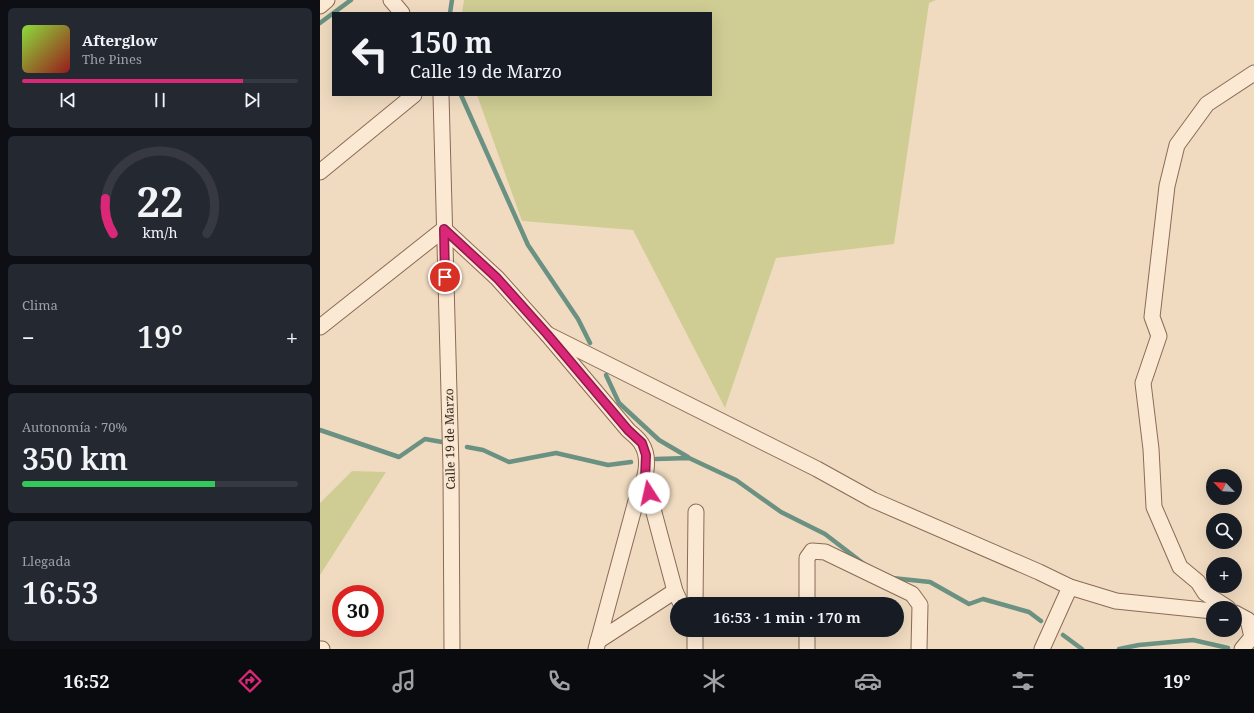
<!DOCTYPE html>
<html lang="es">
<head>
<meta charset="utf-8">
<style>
  :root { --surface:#171b24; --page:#242831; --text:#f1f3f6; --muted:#9ea1a6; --line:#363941; --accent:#db2777 }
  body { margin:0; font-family:"Noto Serif",serif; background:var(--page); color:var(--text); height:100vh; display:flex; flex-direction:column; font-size:15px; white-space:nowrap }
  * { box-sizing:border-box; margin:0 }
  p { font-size:13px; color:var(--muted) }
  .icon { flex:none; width:22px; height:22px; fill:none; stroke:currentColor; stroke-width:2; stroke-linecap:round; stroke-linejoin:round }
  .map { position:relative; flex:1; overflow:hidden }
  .side { display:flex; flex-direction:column; gap:8px; padding:8px; background:#0d0f14; width:320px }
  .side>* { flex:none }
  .top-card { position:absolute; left:12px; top:12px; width:380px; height:84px; border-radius:0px; box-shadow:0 4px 16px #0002; background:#171b24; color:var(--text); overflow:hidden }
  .needle { width:26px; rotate:295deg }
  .buttons { position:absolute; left:886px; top:469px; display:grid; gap:8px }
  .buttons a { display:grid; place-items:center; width:36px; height:36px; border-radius:50%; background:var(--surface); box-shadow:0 4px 16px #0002; font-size:20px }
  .speed { position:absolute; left:12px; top:585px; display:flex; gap:8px; font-size:20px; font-weight:700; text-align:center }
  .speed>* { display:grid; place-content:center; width:52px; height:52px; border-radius:50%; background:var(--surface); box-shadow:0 4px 16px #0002; line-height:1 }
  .speed .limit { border:6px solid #d22; background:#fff; color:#111 }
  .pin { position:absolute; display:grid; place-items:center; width:34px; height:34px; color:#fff; margin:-17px; border:2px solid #fff; border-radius:50%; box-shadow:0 1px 4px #0007 }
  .me { position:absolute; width:44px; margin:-22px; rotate:350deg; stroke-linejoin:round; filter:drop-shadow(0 0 3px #0008) }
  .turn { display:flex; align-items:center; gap:14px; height:84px; padding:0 12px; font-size:18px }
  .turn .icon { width:52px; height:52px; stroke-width:2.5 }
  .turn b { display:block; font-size:28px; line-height:34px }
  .big { font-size:30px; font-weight:600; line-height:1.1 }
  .side .widget { flex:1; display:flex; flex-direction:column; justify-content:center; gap:6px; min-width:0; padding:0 14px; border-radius:6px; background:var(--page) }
  .side .dial { align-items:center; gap:0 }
  .dial svg { height:104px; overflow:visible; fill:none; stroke:var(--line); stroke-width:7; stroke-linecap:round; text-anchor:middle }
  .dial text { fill:var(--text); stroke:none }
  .song { display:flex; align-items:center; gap:12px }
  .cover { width:48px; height:48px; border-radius:6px; background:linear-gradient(135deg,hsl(90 70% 55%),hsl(0 70% 35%)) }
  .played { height:4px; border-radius:2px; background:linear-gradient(90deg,var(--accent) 80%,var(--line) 80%) }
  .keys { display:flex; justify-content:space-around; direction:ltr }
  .heat { display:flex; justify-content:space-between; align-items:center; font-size:22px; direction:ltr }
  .charge { height:6px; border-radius:3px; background:linear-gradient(90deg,#34c759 70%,var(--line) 0) }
  .trip { position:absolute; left:350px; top:597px; width:234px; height:40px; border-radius:20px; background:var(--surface); box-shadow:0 4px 16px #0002; font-weight:600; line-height:40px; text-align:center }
  .tab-bar { display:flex; height:64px; justify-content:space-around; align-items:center; background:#090b0e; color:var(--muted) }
  .tab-bar .icon { width:28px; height:28px }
  .tab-bar .on { color:var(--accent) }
  .tab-bar b { font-size:18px; color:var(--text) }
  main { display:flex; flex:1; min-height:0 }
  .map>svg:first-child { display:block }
</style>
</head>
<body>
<main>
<section class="side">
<div class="widget">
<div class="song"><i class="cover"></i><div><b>Afterglow</b><p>The Pines</p></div></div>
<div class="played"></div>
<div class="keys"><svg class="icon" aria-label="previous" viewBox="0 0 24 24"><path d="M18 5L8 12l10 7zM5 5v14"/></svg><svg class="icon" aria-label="pause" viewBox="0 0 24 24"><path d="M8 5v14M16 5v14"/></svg><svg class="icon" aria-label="next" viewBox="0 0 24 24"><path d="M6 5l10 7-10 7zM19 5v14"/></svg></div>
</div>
<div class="widget dial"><svg viewBox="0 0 100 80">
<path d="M14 69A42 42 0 1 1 86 69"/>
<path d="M14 69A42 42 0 0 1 8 42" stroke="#db2777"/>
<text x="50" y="56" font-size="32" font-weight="700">22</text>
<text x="50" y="72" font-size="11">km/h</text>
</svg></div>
<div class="widget"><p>Clima</p>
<div class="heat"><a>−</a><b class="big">19°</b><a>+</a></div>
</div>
<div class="widget"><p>Autonomía · 70%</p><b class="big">350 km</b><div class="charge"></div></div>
<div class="widget"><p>Llegada</p><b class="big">16:53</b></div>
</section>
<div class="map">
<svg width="934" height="649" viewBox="0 0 934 649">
  <rect width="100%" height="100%" fill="#f0dbc0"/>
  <!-- green -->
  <g fill="#cfcd94">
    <path d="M144,0h472l-7,3 -35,241 -118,14 -51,150 -92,-178 -111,-9 -45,-126h234v-82h-249z"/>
    <path d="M32,471l34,1 -66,103v-72z"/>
  </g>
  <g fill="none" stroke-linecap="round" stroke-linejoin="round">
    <!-- stream -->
    <g stroke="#6a9181" stroke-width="4.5">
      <path d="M130,13l2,-13"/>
      <path d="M0,23l31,-23"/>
      <path d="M141,95l67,150 50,74 12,24"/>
      <path d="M286,375l13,28 40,37 29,17"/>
      <path d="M0,430l79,27 26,-18 17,3"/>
      <path d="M147,447l16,3 26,12 47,-9 52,12 23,-3"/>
      <path d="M336,459l33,-1 47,22 45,32 44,22 39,30"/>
      <path d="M572,578l38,4 39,22 14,-5 46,13 12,9"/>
      <path d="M743,635l19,14"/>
      <path d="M799,649l20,-4 54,-5 35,8"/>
    </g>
    <!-- minor casing -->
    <g stroke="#8a6b57" stroke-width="17">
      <g id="minor">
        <path d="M71,0l11,13"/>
        <path d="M0,6l7,-6"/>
        <path d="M121,95l10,373 1,181"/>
        <path d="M0,172l94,-77"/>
        <path d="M124,229l53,49 50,56 81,96c4,4 10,8 13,13 12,18 2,41 -5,58l-40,148"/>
        <path d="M0,327l124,-98"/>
        <path d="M227,334l270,135 56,31 166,72 31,15 46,14 97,10"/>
        <path d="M325,479l30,112 6,13"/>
        <path d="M375,604l1,-92"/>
        <path d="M487,604v-46l5,-7 13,1 87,42 8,11 -1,44"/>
        <path d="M908,608l-23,-15 -7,-11 -18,-15 -26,-60 -3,-58 -8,-66 16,-47 -7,-19 15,-131 10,-41 30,-41 47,-31"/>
        <path d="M915,613l13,7 4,17 -10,12"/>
        <path d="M487,630v19"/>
        <path d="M278,641l77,-50"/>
        <path d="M1,649h1"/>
        <path d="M375,649v-19"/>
        <path d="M722,649l28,-62"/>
      </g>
    </g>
    <!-- minor -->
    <use href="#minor" stroke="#fbe9d4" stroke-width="15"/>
  </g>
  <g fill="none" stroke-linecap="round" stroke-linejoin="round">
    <!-- route casing -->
    <g stroke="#8e194d" stroke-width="10">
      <path id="route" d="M125,277l-1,-48 53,49 50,56 81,96 14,13 4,12 -1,24 4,14"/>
    </g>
    <!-- route -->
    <use href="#route" stroke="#db2777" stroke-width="7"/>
  </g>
  <g text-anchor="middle" stroke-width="3.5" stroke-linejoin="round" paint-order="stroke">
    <!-- street labels -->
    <g font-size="12" fill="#39261c" stroke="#f7e6d0">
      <text transform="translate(130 439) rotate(-91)" y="4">Calle 19 de Marzo</text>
    </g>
  </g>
</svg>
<div class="buttons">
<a><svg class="needle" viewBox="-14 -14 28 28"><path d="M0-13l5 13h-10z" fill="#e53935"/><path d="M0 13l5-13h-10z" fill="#9ea1a6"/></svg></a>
<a><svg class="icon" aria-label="search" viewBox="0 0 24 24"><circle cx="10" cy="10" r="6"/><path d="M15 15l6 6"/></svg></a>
<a>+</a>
<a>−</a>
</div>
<div class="speed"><div class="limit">30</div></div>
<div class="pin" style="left:125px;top:277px;background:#d93025"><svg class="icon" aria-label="arrive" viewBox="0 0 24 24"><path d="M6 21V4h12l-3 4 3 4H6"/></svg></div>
<svg class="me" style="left:329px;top:493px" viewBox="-20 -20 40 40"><circle r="19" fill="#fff"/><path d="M0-13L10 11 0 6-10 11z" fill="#db2777"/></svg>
<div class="trip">16:53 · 1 min · 170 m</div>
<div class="top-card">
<div class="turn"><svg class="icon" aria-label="left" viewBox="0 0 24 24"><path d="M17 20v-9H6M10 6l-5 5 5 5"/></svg><div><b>150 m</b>Calle 19 de Marzo</div></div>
</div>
</div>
</main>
<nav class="tab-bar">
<b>16:52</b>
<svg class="icon on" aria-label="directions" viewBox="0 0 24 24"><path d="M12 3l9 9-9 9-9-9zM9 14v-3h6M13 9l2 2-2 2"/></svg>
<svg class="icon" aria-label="music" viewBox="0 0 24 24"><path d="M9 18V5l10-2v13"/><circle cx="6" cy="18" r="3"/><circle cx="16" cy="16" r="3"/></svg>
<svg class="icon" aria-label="phone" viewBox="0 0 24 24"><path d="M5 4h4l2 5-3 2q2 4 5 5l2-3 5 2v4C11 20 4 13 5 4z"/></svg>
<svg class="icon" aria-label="climate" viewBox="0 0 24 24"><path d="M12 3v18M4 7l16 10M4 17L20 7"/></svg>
<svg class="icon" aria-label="car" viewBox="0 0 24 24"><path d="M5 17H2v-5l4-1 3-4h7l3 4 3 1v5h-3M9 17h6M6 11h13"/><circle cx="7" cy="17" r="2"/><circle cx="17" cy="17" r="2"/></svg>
<svg class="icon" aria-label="filters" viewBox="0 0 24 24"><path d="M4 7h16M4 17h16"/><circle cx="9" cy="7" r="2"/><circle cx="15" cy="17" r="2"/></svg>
<b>19°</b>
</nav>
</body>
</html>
